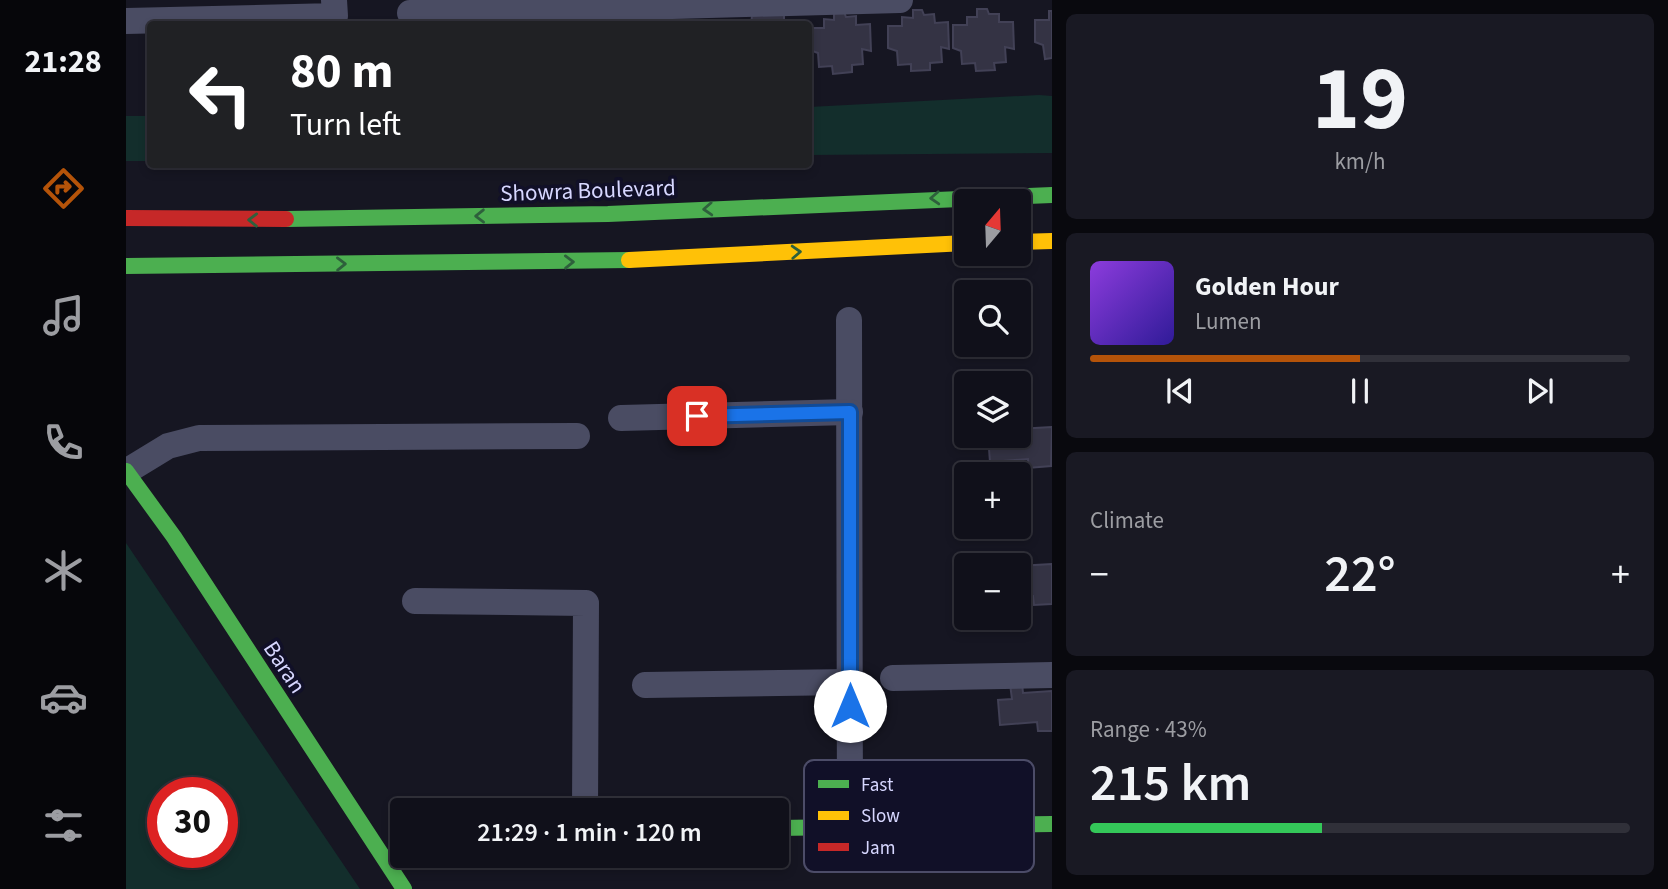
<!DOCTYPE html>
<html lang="en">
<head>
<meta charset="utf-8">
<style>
  :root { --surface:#10101a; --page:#191923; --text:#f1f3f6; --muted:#9c9da2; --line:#303039; --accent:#b45309 }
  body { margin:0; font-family:"Source Sans 3",sans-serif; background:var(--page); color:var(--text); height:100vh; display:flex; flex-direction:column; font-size:26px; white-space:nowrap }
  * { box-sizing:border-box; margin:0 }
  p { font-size:23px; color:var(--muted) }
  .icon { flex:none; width:38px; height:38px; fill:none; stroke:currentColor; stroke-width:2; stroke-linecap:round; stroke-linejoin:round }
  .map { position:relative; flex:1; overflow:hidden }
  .drawer { display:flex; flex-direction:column; gap:14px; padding:14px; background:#09090e; width:616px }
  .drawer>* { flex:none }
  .top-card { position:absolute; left:21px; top:21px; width:665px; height:147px; border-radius:7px; box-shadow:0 4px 10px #0003,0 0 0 2px var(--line); background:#202124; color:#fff; overflow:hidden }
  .needle { width:46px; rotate:19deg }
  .fabs { position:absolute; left:828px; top:189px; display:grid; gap:14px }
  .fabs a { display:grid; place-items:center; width:77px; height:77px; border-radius:7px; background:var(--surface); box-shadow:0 4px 10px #0003,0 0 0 2px var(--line); font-size:35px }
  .speed { position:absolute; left:21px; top:777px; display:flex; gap:14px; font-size:35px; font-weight:700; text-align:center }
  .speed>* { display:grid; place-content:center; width:91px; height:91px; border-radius:50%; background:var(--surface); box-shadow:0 4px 10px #0003,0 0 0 2px var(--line); line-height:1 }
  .speed .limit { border:10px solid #d22; background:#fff; color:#111 }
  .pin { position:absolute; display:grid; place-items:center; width:60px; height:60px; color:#fff; margin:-30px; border-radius:14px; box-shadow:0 4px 10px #0006 }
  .me { position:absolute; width:77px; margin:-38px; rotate:0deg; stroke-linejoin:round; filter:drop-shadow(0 0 5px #0008) }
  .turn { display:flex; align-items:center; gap:24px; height:147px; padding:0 28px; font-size:32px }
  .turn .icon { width:91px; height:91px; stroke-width:2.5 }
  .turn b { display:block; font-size:49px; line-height:60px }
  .big { font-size:52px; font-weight:600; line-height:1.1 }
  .drawer .widget { flex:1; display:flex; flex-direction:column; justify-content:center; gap:10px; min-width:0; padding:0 24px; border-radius:10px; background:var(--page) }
  .drawer .dial { align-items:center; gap:0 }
  .dial b { font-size:91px; line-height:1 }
  .song { display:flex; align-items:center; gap:21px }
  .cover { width:84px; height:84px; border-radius:10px; background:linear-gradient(135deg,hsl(270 70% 55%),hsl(250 70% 35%)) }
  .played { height:7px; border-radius:4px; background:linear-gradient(90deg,var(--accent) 50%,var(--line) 50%) }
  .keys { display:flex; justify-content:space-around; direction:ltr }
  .heat { display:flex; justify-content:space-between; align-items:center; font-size:38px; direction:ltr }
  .charge { height:10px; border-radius:5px; background:linear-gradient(90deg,#34c759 43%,var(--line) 0) }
  .trip { position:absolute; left:264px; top:798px; width:399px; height:70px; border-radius:7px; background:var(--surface); box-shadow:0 4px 10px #0003,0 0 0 2px var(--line); font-weight:600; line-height:70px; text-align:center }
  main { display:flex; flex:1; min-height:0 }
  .menu { display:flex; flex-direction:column; width:126px; justify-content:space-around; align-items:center; background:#06060a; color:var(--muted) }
  .menu .icon { width:49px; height:49px }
  .menu .on { color:var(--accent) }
  .menu b { font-size:32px; color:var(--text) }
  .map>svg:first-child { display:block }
</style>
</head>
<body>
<main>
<nav class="menu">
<b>21:28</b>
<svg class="icon on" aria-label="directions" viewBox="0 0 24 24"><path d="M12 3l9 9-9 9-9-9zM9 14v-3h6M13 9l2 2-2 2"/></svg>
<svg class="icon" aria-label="music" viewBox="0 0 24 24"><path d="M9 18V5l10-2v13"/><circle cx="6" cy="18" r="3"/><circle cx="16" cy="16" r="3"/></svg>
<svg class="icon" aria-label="phone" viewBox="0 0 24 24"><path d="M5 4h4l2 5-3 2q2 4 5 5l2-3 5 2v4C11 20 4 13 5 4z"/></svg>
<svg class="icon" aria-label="climate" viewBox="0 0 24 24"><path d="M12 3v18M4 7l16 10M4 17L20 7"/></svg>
<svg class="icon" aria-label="car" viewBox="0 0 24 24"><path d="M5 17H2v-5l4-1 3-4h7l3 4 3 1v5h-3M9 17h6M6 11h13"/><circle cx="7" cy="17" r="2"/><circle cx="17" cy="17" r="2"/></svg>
<svg class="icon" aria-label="filters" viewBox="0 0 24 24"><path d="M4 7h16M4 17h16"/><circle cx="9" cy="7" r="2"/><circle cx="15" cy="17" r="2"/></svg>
</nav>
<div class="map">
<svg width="926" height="889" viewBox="0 0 926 889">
  <rect width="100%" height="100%" fill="#161622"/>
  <!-- green -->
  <g fill="#132e2c" fill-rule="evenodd">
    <path d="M913,95l13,1v57l-243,2v-48z"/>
    <rect x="0" y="116" width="24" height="45"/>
    <path d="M0,543l234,346h-234zM37,793h59v59h-59z"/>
  </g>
  <!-- building -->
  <g fill="#343344" stroke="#424156" stroke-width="2">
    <path d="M851,9h10l2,5h10v8h14l1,27 -9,-2 1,15 -12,1 1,7 -19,1 -1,-8 -13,1 -1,-13 -8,-3v-23h14v-8h10z"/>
    <path d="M787,10h9l2,5 10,-1 1,9 13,-1 1,27 -8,-2 1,15 -12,1v7l-19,1v-7l-13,1 -1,-14 -9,-3v-22h14v-9l11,1z"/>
    <path d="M923,11h3v47l-7,1 -2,-14 -8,-3v-22h14z"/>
    <path d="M708,12h10l2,5 10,-1v9l14,-1 1,27 -9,-2 1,15 -11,1v7l-19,2 -1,-8 -13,1 -1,-14 -8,-3v-22h14v-9l10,1z"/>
    <path d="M658,13v8h14v3h-60h13l1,-8z"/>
    <path d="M926,427l-1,39 -23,2v-9l-38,3 -2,-26h30v-7z"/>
    <path d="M892,556v9h-11l-1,-8z"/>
    <path d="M926,564v40l-18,1 -1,-9 -15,1v-31z"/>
    <path d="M896,683l1,10 29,-2v40h-14l-1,-9 -37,3 -2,-25 14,-1 -2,-15z"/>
  </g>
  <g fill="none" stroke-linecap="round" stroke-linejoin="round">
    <!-- street -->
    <g stroke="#4a4c63" stroke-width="26">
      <path d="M284,13l490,-13"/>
      <path d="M0,21l209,-5 -1,-16"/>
      <path d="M723,320l1,507"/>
      <path d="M495,418l229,-6"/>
      <path d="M1,471l41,-25 31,-8 378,-2"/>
      <path d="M289,601l171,2 -1,207"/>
      <path d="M767,678l159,-3"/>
      <path d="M519,685l205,-3"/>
    </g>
    <!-- fast -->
    <g stroke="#4caf50" stroke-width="16">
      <path d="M160,219l322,-5 444,-19"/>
      <path d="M0,266l503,-6"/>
      <path d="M0,471l48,66 230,352"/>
      <path d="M651,828l275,-4"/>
    </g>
    <!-- slow -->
    <g stroke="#ffc107" stroke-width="16">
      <path d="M892,242l34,-1"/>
      <path d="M503,260l337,-17"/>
    </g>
    <!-- jam -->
    <path stroke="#c62828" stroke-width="16" d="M0,218l160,1"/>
  </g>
  <!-- one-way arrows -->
  <defs><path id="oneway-chevron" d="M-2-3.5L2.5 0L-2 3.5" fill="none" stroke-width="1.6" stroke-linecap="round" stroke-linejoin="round" transform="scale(1.75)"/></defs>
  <g stroke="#2e603c">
    <use href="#oneway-chevron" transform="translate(809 198) rotate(177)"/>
    <use href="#oneway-chevron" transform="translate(582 209) rotate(177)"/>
    <use href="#oneway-chevron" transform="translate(354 216) rotate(179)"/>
    <use href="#oneway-chevron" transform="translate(127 220) rotate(-179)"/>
    <use href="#oneway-chevron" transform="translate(670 252) rotate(-3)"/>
    <use href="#oneway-chevron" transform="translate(443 262) rotate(-1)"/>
    <use href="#oneway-chevron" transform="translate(215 264) rotate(-1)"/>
  </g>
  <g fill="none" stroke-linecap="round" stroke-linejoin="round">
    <!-- route casing -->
    <g stroke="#114b97" stroke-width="18">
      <path id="route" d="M571,416l153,-4v294"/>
    </g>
    <!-- route -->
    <use href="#route" stroke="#1a73e8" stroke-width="12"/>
  </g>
  <g text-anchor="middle" stroke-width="7" stroke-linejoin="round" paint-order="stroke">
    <!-- street labels -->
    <g font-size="23" fill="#d7d7ff" stroke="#111028">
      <text transform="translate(462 190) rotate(-2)" y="8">Showra Boulevard</text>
      <text transform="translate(159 667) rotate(57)" y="8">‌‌Baran</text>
    </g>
  </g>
  <!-- legend -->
  <rect x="678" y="760" width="230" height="112" rx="10" fill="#111028" stroke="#4c4c68" stroke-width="2"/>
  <rect x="692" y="780" width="31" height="8" fill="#4caf50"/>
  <rect x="692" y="811" width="31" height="9" fill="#ffc107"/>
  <rect x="692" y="843" width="31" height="8" fill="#c62828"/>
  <g font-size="19" fill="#d7d7ff">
    <text x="735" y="791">Fast</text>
    <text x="735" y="822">Slow</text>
    <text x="735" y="854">Jam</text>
  </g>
</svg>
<div class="fabs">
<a><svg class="needle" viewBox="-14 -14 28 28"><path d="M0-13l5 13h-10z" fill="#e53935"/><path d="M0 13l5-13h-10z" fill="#9c9da2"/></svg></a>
<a><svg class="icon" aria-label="search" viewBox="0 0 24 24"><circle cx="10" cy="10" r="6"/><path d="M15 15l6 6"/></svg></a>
<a><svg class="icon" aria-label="layers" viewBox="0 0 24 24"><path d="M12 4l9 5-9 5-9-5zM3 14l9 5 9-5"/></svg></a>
<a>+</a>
<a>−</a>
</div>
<div class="speed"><div class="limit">30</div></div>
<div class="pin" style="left:571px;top:416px;background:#d93025"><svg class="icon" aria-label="arrive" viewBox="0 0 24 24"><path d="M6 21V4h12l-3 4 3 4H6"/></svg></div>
<svg class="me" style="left:724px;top:706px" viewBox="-20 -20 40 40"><circle r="19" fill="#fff"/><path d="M0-13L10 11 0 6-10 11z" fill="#1a73e8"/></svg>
<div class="trip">21:29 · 1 min · 120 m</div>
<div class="top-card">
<div class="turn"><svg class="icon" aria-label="left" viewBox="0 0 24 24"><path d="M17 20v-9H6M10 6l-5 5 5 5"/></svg><div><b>80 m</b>Turn left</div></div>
</div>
</div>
<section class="drawer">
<div class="widget dial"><b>19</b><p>km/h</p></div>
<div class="widget">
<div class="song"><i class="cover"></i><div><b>Golden Hour</b><p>Lumen</p></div></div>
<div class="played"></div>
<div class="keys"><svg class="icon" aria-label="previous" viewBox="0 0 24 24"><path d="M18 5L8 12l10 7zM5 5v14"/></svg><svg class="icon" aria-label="pause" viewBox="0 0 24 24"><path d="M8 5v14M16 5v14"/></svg><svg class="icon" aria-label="next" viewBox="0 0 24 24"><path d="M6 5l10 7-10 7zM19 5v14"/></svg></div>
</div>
<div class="widget"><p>Climate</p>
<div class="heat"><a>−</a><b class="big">22°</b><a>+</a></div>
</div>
<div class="widget"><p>Range · 43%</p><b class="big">215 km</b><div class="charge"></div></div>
</section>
</main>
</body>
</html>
